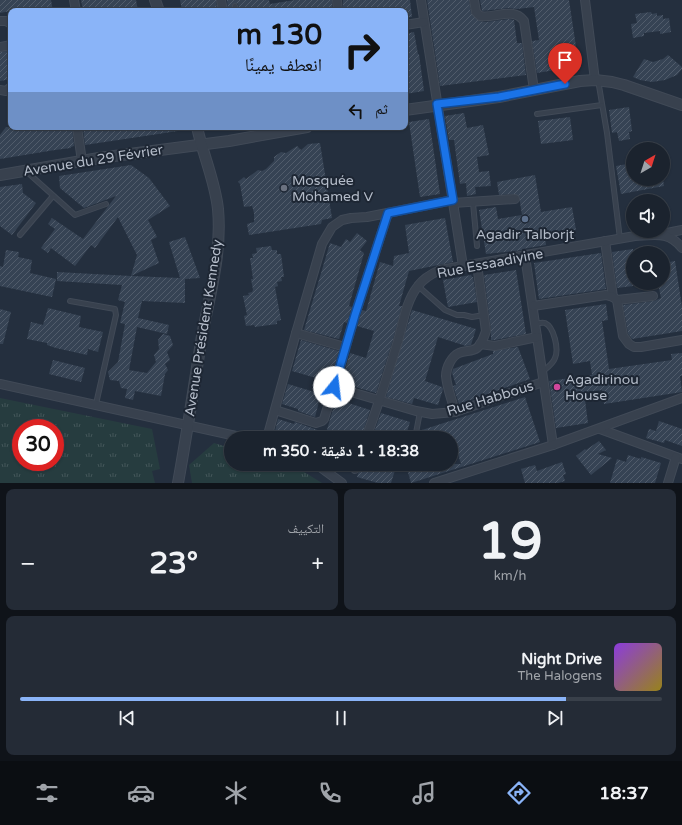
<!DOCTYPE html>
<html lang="ar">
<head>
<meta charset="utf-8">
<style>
  :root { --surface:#1b232e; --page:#242b36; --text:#f1f3f6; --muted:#a0a4aa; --line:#39404a; --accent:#8ab4f8 }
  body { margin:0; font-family:"Varela Round","Noto Naskh Arabic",sans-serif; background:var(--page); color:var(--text); direction:rtl; height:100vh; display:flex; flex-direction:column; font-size:15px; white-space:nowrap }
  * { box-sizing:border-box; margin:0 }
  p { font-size:13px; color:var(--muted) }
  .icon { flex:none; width:22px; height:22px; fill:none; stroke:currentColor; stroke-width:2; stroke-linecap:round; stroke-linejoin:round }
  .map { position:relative; height:483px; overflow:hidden; direction:ltr }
  .details { display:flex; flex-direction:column; gap:6px; padding:6px; background:#0f1319; flex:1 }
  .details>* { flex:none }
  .banner { position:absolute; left:8px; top:8px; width:400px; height:122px; border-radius:8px; box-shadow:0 1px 3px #0004,0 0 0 1px var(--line); direction:rtl; background:#8ab4f8; color:#111; overflow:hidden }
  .needle { width:26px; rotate:39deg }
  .tools { position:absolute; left:626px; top:142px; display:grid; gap:8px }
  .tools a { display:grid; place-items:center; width:44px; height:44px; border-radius:50%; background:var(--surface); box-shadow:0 1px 3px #0004,0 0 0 1px var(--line); font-size:20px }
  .speed { position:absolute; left:12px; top:419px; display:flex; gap:8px; font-size:20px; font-weight:700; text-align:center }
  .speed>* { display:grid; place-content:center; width:52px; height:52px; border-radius:50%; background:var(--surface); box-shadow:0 1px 3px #0004,0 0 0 1px var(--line); line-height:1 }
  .speed .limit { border:6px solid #d22; background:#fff; color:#111 }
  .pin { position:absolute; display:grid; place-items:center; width:34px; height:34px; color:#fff; margin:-41px -17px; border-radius:50% 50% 50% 0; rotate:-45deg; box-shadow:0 0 4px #0007 }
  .pin .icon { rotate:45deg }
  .me { position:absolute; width:44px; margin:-22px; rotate:16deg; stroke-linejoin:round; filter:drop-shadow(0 0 3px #0008) }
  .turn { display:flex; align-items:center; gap:14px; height:84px; padding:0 20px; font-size:18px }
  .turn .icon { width:52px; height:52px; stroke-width:2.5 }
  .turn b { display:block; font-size:28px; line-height:34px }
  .then { display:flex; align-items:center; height:38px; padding:0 20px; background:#0003; gap:8px; font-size:15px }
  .big { font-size:30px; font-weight:800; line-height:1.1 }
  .details .widget { flex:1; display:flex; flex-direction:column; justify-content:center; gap:6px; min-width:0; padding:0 14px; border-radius:8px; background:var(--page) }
  .details .dial { align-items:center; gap:0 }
  .dial b { font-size:52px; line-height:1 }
  .song { display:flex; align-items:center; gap:12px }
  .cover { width:48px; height:48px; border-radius:6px; background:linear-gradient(135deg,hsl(270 70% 55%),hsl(50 70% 35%)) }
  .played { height:4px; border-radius:2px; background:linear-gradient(90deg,var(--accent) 85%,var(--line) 85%) }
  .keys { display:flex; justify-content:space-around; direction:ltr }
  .heat { display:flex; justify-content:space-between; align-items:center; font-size:22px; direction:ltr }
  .details .tiles { flex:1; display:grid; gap:6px; grid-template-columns:1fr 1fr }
  .widget:last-child { grid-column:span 2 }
  .trip { position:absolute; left:224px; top:431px; width:234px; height:40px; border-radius:20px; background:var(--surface); box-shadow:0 1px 3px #0004,0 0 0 1px var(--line); font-weight:800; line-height:40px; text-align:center; direction:rtl }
  .menu { display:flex; height:64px; justify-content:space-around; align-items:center; background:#0b0e12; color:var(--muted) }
  .menu .icon { width:28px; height:28px }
  .menu .current { color:var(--accent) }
  .menu b { font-size:18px; color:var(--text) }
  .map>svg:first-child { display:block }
</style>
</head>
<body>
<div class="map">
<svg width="682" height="483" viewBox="0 0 682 483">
  <defs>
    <pattern id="grass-tufts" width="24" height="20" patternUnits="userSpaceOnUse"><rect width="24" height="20" fill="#263c3f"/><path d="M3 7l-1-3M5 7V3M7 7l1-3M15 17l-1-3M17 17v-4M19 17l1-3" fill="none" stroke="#435659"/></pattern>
    <pattern id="building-hatch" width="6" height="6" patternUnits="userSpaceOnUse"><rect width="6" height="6" fill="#364354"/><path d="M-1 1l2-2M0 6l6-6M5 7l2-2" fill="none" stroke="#515c6b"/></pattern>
  </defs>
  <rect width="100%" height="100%" fill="#242f3e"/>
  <!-- grass -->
  <g fill="url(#grass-tufts)" fill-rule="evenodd">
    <path d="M0,398l152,31 8,40 -8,2 3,12h-155zM21,428h34v34h-34z"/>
    <path d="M214,443l17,5v16h58l12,6 21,13h-130l-3,-18z"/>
  </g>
  <!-- building -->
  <g fill="url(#building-hatch)">
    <path d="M0,0h51l2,11h-21v-4l-32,6z"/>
    <path d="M81,0h55l2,11h-55z"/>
    <path d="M180,0h36l1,11h-35z"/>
    <path d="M227,0h42l1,4 25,-4h37v11h-93l-1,-7 -3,-1 -3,2v6h-4z"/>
    <path d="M343,0h67l2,17 -7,1v-7h-62z"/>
    <path d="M427,0h42l2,13 8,8 7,1 23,-3 5,1 3,23h5l4,32 -86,11z"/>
    <path d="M480,0h89l9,60 -18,3 1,6 -24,4 -5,-32 7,-1 -5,-33 -17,2 -8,-1 -27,3z"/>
    <path d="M651,12l1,2 5,-1v3l6,-1v4l6,-1 2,14 -11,2v-3l-16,2v3l-11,2 -2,-14 6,-1 -2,-9z"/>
    <path d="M414,32l4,22h1l5,37 -19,3v-60z"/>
    <path d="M7,51v2l2,-1 2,12v15l-11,2v-29z"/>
    <path d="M668,55l14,12v2l-5,6 -12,5 -13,2 -12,-2 -7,-3 11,-18 9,3 10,-3z"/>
    <path d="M629,107l3,24 -3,1 1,7 -11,2 -2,-9 -5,1 -3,-23z"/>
    <path d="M464,113l3,15 16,-3 6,30 -12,2 2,15 10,-1 2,15 -16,1 1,7 -9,2 -1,-13 -6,1 -6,-44h-5l-4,-24z"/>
    <path d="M570,117l3,23 -32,4 -3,-23z"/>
    <path d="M429,119l11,75 -20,3 -11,-75z"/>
    <path d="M6,127h66l2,19 -3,1v1l-16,2 -55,9v-24z"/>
    <path d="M83,127h95v4l-93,14z"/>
    <path d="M320,143l12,75 -10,2 -1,4 -72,11 -2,-11 7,-2v-9l-2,-7 -8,1 -4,-23 -2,-2 6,-5 2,2 12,-9 4,1 4,-2 8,-8v-4l7,-5 5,1 11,-7 4,4 7,-6z"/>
    <path d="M633,163v16h30l1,7 -43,8 -5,-28z"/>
    <path d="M131,165l18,13 21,28 -22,14 9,17 -6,3 8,23 -28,13 49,2 -11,-36 16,-5 15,41 -15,1v24l-43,-2 -4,17 31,7 -2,9 -30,-7 -8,43 18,3 9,-11 -2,-7 5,-6 -1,-9 5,-6 7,2 3,9 -6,7 3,8 -5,4 3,6 -3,4 -4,22 -26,-5 -2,9 -8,-2 2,-9 -6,-1 -2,-7 -9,-1 -2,-8 10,-10 7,-38 -5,-1 5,-21 -7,-2 4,-15 -65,-4v-9l74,4 6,-21 -19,-38 -23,31 -4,-3 -16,21 -24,-18 -3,5 -7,-5 14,-19 -7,-5 4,-6 31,21 33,-43 -32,12 -24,-20 -1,-12z"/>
    <path d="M535,175l6,37 31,-5 4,23 -31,5 1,10 -24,4v1l-7,1 -29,3 -7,-44 17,-3 2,12 24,-4 -3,-19 -4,-2 -16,1 -2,-13z"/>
    <path d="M22,184l1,9 13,10 -24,32 -12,-9v-39z"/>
    <path d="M445,218l8,44 -44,9 -10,35h3l-9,34 -17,53 -35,-10 9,-30 16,5 8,-27 -17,-5 5,-16 4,1 14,-49 13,4 1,-10 15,-3 -4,-28z"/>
    <path d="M357,233l10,8 -7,9 4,3 -15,53 3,1 -5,16 -3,-1 -5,17 -35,-9 26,-87 11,4 5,-8 4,3z"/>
    <path d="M271,246l1,4h5v4h4l3,23h-3l1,4 -5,1 1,4 -3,1 6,33 -4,1v3l-22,3 -1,-2 -8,1 -2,-10 3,-1 -4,-19 6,-1 -1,-2 4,-1 1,-2 -2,-11h2l-3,-21h3l-1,-4 5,-1 -1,-5z"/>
    <path d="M633,249v37l-16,2 -5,-36z"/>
    <path d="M6,250l13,2 -1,5 14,3 -2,13 26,6 -4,18 -52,-11v-20l3,1z"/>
    <path d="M601,253l5,36 -67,10 -5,-36z"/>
    <path d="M675,261l7,46v24l-50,8 -4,-5 -5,-29 31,-4 7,-3 -3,-15h5v-20z"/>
    <path d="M516,270l10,64 -31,6h-4v-10l-7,-55z"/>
    <path d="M471,275l1,2h1l4,25 -29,5 -5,-27z"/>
    <path d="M606,304l2,16 -6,1 7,48 63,-9 -1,-6 11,-1v23h-2l2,16 -78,12 -2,-14 -18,2 4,31 -32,5 -7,-47 43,-6 -2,-14 -17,3 -8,-54z"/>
    <path d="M48,308l33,8 -2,11 24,5 -5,20 -10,-3 -1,6 -31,-7 -9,-3v-2l-20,-4 4,-17 12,3z"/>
    <path d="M0,309l11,3 -8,32h-3z"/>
    <path d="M412,310l64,19 -5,16h-1l-4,1 -28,-9 -13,44 17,6 1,2 -5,16 -24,-7 -2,6 -26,-7z"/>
    <path d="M301,340l38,11 -9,31 -38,-11z"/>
    <path d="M518,347l12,32 -71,25 -6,-18 3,-1 -4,-12 1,-4 40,-15v-3z"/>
    <path d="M53,360l32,8 -4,14 -32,-8z"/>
    <path d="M288,384l33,10 -6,23 -17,-6v-2l-16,-5z"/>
    <path d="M525,397l15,45 -129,41 -4,-14 16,-5h38l-8,-26h-29l-2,-8z"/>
    <path d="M336,399l34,11 -9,28h-78l-9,-3 4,-16 16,5 1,-2 31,11z"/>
    <path d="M381,413l29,9 -5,16h-33z"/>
    <path d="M659,421l23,8v17l-17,-6 -1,3 -18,-5 3,-9 7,2z"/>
    <path d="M599,441l7,9 -8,4 14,4 -21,17 -15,-19 9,-7 1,1z"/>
    <path d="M628,455l13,4v-2l20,6 -6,20h-45l7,-24 9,3z"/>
    <path d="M562,462l4,12 -3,1 2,6 -7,2h-33l-4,-14 14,-4 2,6z"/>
    <path d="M362,464h35l-6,19h-13l-21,-6z"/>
  </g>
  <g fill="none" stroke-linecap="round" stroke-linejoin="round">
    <!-- service casing -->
    <g stroke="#414a57" stroke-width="6">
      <g id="service">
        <path d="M235,6l1,5"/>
        <path d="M598,80l9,53 13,106"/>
        <path d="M537,114l65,-9"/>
        <path d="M27,172l48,43 31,-11"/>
        <path d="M473,203l4,43"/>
        <path d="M20,235l33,-39"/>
        <path d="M418,286l27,24 12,5h7l8,2 12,-2"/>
        <path d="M70,301l45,8 1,6 -20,89"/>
        <path d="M535,324c4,-1 7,-2 10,-1 9,4 14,26 10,35 -2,6 -8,10 -13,14"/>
        <path d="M415,438l5,-26"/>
      </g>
    </g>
    <!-- minor casing -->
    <g stroke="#414a57" stroke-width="10">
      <g id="minor">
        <path d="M74,0l2,11"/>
        <path d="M221,0l2,11"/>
        <path d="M337,0l1,11"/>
        <path d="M421,0l42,266"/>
        <path d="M474,0l2,12 4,4c14,3 33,-10 44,5l10,69"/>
        <path d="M585,0l10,80"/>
        <path d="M0,21h6l5,3"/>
        <path d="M405,25l19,-3"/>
        <path d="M0,47l11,-2"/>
        <path d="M0,90l6,1 5,-4"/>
        <path d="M77,127l5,34"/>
        <path d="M453,203l62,-4"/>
        <path d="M388,213l-33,102 -21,72 82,24 16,3 23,-2 88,-30"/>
        <path d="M662,234l20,-4"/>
        <path d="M605,241l8,56"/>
        <path d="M525,256l28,189"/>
        <path d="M617,300l36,-4"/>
        <path d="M533,306l73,-11 7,2 4,3 6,36 6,8 5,3h7l41,-7"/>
        <path d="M296,333l49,14"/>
        <path d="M480,344l15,2 42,-9"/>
        <path d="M0,384l245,54"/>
        <path d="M275,410l41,13 6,-2 2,-2 10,-32"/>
        <path d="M455,412c-3,-12 -8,-24 -9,-36 0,-9 6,-20 13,-23 6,-3 13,-1 18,-5 5,-4 7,-11 9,-17l-9,-67"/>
        <path d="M600,429l82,30"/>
        <path d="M267,438l29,-105 26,-89 10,-17 10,-7 9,-2 16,-1 86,-17"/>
        <path d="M366,438c12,-32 22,-64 32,-97 5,-18 8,-40 20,-55 5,-7 13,-12 22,-16l195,-34c20,-1 34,-5 47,12"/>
        <path d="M316,464l26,19"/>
        <path d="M355,469l2,-5"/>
        <path d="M434,483l119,-38 129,-47"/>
        <path d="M668,483l8,-26"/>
      </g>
    </g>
    <!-- tertiary casing -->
    <g stroke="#414a57" stroke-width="12">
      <g id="tertiary">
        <path d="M155,0l4,11"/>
        <path d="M405,110l94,-13 81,-16 15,-1 17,2 12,3 58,20"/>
        <path d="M0,175l99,-17 130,-17 78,-14"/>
        <path d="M178,483c9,-49 16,-98 24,-147 8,-42 20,-84 16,-127 -3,-28 -15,-54 -21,-82"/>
      </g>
    </g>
    <!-- service -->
    <use href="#service" stroke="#38414e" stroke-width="4"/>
    <!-- minor -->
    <use href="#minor" stroke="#38414e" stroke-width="8"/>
    <!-- tertiary -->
    <use href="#tertiary" stroke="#38414e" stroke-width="10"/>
  </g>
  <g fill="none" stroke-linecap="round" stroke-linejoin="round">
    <!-- route casing -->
    <g stroke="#114b97" stroke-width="10">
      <path id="route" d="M334,387l21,-72 33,-102 65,-13 -16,-96 62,-7 66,-13"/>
    </g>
    <!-- route -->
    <use href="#route" stroke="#1a73e8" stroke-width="7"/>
  </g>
  <!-- markers -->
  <circle fill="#6b7280" stroke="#1d2633" stroke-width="1.5" cx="284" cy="188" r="4"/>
  <circle fill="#5c6f8a" stroke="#1d2633" stroke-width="1.5" cx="525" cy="219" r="4"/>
  <circle fill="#d1479c" stroke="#1d2633" stroke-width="1.5" cx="557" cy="387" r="4"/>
  <g text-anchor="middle" stroke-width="4" stroke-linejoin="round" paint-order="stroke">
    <!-- street labels -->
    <g font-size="14" fill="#b4bcc9" stroke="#1d2633">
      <text transform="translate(93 160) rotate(-9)" y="5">Avenue du 29 Février</text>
      <text transform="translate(490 263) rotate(-11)" y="5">Rue Essaadiyine</text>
      <text transform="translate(203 328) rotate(-81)" y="5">Avenue Président Kennedy</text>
      <text transform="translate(490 398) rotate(-17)" y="5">Rue Habbous</text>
    </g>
    <!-- poi labels -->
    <g font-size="14" fill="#b4bcc9" stroke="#1d2633" text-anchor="start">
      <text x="292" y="185">Mosquée<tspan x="292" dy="16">Mohamed V</tspan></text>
      <text x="525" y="239" text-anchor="middle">Agadir Talborjt</text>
      <text x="565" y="384">Agadirinou<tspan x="565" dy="16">House</tspan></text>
    </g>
  </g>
</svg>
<div class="tools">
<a><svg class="needle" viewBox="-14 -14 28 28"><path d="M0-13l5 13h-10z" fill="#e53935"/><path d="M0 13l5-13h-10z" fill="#a0a4aa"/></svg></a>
<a><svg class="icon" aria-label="sound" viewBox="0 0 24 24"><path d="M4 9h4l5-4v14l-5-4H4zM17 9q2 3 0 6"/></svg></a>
<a><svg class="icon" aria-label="search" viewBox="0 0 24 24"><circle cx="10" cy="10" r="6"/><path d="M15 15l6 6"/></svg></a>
</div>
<div class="speed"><div class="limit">30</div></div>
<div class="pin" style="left:565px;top:84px;background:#d93025"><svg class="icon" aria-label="arrive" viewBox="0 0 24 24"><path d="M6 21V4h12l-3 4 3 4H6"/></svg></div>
<svg class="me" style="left:334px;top:387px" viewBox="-20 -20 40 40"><circle r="19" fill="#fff"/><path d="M0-13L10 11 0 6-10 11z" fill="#1a73e8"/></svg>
<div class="trip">18:38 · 1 دقيقة · 350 m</div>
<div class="banner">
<div class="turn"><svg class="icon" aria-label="right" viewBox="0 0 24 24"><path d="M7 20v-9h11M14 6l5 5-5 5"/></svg><div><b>130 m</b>انعطف يمينًا</div></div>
<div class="then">ثم<svg class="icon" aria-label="left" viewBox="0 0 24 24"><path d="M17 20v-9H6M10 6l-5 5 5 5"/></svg></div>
</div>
</div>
<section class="details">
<div class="tiles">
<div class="widget dial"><b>19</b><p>km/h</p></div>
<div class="widget"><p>التكييف</p>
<div class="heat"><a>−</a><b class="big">23°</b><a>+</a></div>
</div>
<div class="widget">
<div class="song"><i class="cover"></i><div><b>Night Drive</b><p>The Halogens</p></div></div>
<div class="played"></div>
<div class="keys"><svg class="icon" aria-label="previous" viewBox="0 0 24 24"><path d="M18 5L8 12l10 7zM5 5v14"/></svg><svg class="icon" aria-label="pause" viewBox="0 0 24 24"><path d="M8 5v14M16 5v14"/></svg><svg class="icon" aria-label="next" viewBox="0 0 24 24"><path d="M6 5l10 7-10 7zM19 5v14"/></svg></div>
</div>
</div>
</section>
<nav class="menu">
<b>18:37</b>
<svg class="icon current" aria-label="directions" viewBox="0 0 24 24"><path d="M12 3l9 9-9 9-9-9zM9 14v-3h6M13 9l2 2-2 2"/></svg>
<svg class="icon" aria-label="music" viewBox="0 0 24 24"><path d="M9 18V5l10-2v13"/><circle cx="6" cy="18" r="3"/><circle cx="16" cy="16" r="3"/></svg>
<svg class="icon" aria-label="phone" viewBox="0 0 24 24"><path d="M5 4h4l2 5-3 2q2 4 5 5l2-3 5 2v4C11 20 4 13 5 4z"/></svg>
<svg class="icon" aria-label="climate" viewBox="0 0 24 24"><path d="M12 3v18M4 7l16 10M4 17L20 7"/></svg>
<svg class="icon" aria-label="car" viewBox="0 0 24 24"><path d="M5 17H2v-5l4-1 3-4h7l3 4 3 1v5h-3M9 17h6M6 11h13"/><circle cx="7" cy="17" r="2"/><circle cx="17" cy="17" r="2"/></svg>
<svg class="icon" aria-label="filters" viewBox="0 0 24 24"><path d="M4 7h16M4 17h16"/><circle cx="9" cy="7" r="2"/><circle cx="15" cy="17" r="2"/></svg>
</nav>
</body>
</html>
